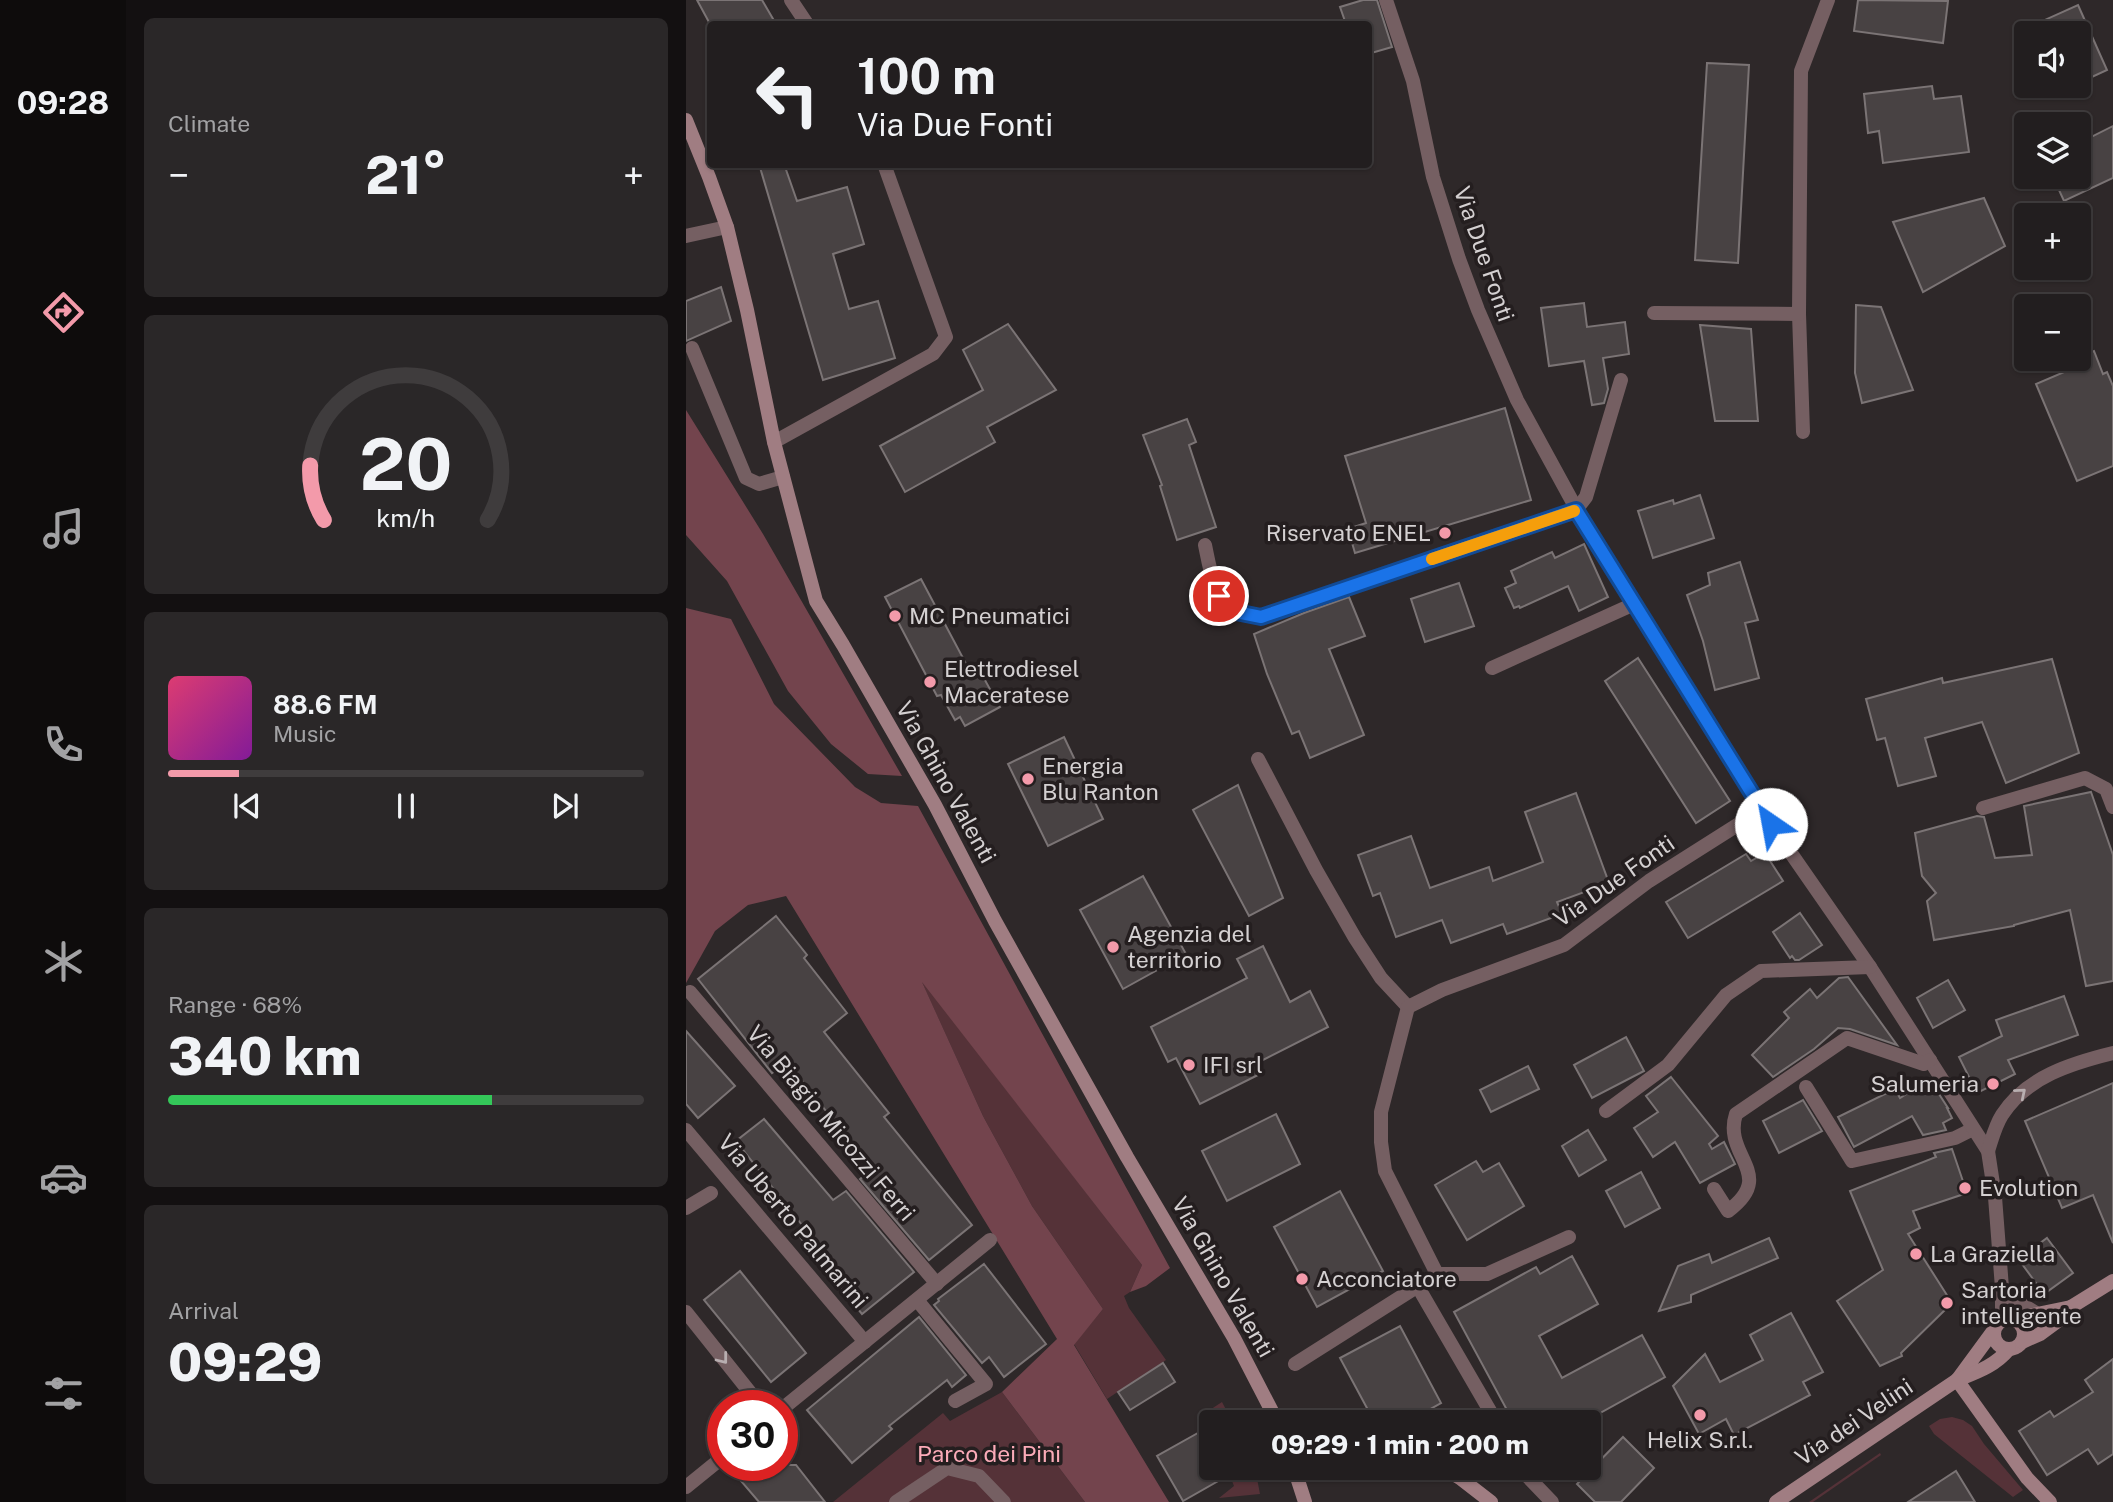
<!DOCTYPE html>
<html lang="en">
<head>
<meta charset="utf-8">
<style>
  :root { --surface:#221e1f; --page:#2a2728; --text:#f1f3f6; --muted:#a2a2a4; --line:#3f3c3d; --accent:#f39aaa }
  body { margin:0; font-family:"Public Sans",sans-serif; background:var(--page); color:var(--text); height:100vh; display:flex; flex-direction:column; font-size:26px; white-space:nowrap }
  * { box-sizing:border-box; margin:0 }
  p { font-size:23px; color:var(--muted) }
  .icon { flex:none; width:38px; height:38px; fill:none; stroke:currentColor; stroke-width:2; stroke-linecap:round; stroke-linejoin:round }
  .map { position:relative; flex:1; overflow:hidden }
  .drawer { display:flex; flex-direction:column; gap:18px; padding:18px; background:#131011; width:560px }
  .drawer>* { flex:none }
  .hud { position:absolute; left:21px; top:21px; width:665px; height:147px; border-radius:7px; box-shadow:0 2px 5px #0004,0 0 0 2px var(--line); background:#221e1f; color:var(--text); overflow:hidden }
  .controls { position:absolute; left:1328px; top:21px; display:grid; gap:14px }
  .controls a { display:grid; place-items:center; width:77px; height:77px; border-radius:7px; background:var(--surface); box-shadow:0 2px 5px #0004,0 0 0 2px var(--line); font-size:35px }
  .speed { position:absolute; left:21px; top:1390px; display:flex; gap:14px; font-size:35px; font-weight:700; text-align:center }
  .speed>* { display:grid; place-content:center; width:91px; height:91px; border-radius:50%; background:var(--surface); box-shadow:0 2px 5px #0004,0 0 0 2px var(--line); line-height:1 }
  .speed .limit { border:10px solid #d22; background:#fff; color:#111 }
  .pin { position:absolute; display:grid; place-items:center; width:60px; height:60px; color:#fff; margin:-30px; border:4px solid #fff; border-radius:50%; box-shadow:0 2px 7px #0007 }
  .me { position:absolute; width:77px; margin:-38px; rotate:327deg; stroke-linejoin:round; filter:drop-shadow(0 0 5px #0008) }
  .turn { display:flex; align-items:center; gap:24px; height:147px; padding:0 35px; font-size:32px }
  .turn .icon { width:91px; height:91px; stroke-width:2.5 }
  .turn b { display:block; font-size:49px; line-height:60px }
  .big { font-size:52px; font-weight:800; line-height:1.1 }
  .drawer .card { flex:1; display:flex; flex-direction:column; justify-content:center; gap:10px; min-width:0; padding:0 24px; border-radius:10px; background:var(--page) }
  .drawer .dial { align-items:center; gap:0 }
  .dial svg { height:182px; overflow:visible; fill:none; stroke:var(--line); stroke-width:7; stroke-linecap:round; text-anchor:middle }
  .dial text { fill:var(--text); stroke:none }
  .song { display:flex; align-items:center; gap:21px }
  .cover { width:84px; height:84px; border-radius:10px; background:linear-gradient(135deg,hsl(340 70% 55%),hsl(290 70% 35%)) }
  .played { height:7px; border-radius:4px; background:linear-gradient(90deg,var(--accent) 15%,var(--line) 15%) }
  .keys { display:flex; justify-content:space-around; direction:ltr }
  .heat { display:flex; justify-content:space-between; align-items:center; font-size:38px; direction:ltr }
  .charge { height:10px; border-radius:5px; background:linear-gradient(90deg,#34c759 68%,var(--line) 0) }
  .trip { position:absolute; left:513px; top:1410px; width:402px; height:70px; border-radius:7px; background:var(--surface); box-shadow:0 2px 5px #0004,0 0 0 2px var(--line); font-weight:800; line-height:70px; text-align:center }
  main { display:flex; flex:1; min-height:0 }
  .menu { display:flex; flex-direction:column; width:126px; justify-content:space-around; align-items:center; background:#0e0c0c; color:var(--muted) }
  .menu .icon { width:49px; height:49px }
  .menu .current { color:var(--accent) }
  .menu b { font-size:32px; color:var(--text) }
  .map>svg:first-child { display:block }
</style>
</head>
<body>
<main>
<nav class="menu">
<b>09:28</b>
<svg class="icon current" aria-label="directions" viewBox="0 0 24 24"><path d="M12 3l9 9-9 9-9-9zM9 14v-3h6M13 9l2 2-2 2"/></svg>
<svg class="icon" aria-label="music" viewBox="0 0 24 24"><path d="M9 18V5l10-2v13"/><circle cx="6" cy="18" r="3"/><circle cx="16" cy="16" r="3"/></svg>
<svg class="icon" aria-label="phone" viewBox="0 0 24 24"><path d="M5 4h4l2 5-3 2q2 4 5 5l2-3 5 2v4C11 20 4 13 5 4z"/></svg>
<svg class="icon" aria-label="climate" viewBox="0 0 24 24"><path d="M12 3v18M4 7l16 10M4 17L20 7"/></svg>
<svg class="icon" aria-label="car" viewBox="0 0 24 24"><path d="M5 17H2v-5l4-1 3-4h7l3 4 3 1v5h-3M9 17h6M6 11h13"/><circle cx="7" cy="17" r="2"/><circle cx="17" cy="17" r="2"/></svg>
<svg class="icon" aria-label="filters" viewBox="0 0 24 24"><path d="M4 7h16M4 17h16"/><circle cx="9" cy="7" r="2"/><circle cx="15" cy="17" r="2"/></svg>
</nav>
<section class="drawer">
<div class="card"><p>Climate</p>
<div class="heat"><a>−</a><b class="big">21°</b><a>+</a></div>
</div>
<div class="card dial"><svg viewBox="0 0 100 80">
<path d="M14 69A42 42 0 1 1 86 69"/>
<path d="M14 69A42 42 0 0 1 8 45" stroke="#f39aaa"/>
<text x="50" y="56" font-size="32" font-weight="700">20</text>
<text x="50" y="72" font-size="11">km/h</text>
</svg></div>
<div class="card">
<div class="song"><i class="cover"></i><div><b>88.6 FM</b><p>Music</p></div></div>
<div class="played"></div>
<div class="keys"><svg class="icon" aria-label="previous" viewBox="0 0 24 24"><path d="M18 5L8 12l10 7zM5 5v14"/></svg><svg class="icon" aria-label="pause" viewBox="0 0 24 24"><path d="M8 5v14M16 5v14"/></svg><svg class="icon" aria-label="next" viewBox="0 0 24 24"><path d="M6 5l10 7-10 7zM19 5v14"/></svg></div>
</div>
<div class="card"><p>Range · 68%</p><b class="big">340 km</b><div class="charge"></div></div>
<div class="card"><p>Arrival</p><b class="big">09:29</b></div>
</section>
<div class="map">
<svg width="1427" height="1502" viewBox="0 0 1427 1502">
  <rect width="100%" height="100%" fill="#2e2829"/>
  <!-- green -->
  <g fill="#553238">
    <path d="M234,978l222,287 -12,27 -6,4 5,12 37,52 -59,39 -33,-55 29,-35 -71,-103 -49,-90z"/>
    <path d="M316,1392l83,110h-252l110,-89 7,8z"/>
    <path d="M536,1402l11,21h-22v17l-12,-23z"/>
    <path d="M1266,1417l11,3 9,6 12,18 39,46 -10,7 -79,-63 -5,-8 11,-7z"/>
    <path d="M1194,1453l1,2 -68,47h-4z"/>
    <path d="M541,1468h28l5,26 -41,4 15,-12z"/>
  </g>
  <!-- forest -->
  <g fill="#73444d">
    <path d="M0,410l77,124 139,242 -34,-2 -37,-30 -43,-53 -61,-110 -41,-46z"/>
    <path d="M0,608l45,11 43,85 81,83 26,16 37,3 252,462 -24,18 -16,6 12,-27 -220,-283 61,134 49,90 71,103 -29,36 95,157h-84l-83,-110 55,-53 -271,-443 -38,9 -33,26 -29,52z"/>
  </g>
  <!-- building -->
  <g fill="#484243" stroke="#7b7475" stroke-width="2">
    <path d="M11,0h65l14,24h-66z"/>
    <path d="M677,0h14l15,47 -24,7v-30h-22l-6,-17z"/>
    <path d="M1172,0l90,1 -5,42 -89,-12z"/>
    <path d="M1392,5l29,65 -28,13v-50h-63z"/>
    <path d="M1021,63l42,2 -11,198 -43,-3z"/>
    <path d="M1246,86l2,13 27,-3 8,56 -86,11 -4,-32 -11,2 -4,-39z"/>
    <path d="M1427,126v52l-49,23 -11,-24h26v-34z"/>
    <path d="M73,164h25l13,37 50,-14 17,57 -31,10 16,55 29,-8 17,57 -72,22z"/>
    <path d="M1298,198l21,48 -82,46 -30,-70z"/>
    <path d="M35,287l10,34 -45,20v-40z"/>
    <path d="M898,303l3,24 38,-5 4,32 -26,4 5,31 -4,14 -12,2 -8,-44 -35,5 -8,-58z"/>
    <path d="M1170,305l25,2 32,83 -51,13 -7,-30z"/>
    <path d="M322,324l48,66 -69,37 8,15 -90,50 -25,-46 103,-56 -20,-40z"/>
    <path d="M1014,325l51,4 7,92h-43z"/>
    <path d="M1408,351l9,23 4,-2 6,14v80l-36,15 -41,-97 33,-14 -3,-8 13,-3v-2z"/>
    <path d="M819,408l26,92 -176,53 -7,-24 18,-6 -21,-67z"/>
    <path d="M501,419l9,23 -7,3 27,82 -39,13 -17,-54 2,-1 -19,-50z"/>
    <path d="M1014,495l14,43 -61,20 -15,-47 35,-11 1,4z"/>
    <path d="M898,544l24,53 -29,14 -11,-25 -48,22 -1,-2 -5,2 -9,-20 11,-5 -5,-12 41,-19 3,6z"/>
    <path d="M1054,562l18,58 -13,3 14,55 -44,12 -12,-49 -16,-46 23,-10 -2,-12z"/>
    <path d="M235,579l52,98 8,-4 19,34 -35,19 -5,-9 -5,3 -14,-25 -4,1 -52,-99z"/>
    <path d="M773,583l15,43 -49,16 -14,-43z"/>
    <path d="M663,597l16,39 -36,13 35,86 -54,23 -11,-27 -7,3 -25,-60 -13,-40 50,-21z"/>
    <path d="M952,658l92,143 -34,22 -91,-142z"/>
    <path d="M1366,659l27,94 -73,30 -24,-61 -57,16 11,38 -38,10 -13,-48 -8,2 -11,-41 76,-21 1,5z"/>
    <path d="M378,737l39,82 -55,27 -40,-82z"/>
    <path d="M552,785l45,113 -34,18 -56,-106z"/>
    <path d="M1405,792l22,63v126l-27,5 -16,-76 -56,15v1l-80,14 -7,-39 9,-8 -14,-17 -7,-43 62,-17 7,1 11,41 37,-3 -8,-49z"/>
    <path d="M890,793l33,90 -52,19 5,12 -55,20 -4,-10 -52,19 -9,-23 -46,17 -16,-44 -7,3 -15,-41 53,-19 19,52 59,-21 4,14 50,-19 -18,-50z"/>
    <path d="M1079,853l18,28 -95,57 -22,-36 80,-48 5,7z"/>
    <path d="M457,876l43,78 -63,35 -43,-79z"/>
    <path d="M1114,913l22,32 -23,15h-4l-3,-4 -2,2 -17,-26z"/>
    <path d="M90,916l31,39 -3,3 43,55 -23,19 65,81 -5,4 88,108 -43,35 -69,-81 12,-10 -85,-107 -15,11 -74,-94z"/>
    <path d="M577,946l27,56 20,-11 18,36 -73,37 5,10 -60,30 -24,-46 -8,4 -17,-35 96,-49 -10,-19z"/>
    <path d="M1162,977l49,68 -47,-16 -12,-1 -24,21 -41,28 -21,-22 37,-37 -5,-6 26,-23 7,9 22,-20z"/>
    <path d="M1262,980l17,30 -32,18 -16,-30z"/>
    <path d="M1378,996l14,39 -70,25 7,14 -38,19 -18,-36 43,-21 -6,-16z"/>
    <path d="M0,1031l49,55 -37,32 -12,-14z"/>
    <path d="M940,1037l18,34 -52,27 -18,-33z"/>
    <path d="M842,1066l11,23 -48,23 -11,-22z"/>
    <path d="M985,1077l47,59 -9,8 3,5 12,-7 11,22 -35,19 -25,-41 -22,15 -19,-29 24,-16 -12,-16z"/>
    <path d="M1427,1083v160l-20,-48 -31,13 -37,-87z"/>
    <path d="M1236,1084l2,3 9,-2 15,23h-1l5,10 -9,5 3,7 -23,5 -11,-19 -58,31 -16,-30 57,-28 5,9z"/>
    <path d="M1117,1100l19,31 -43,22 -16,-32z"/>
    <path d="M590,1114l24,50 -73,37 -25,-50z"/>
    <path d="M78,1119l69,81 13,-9 68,81 -52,42 -67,-83 7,-6 -66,-84z"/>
    <path d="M902,1130l18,30 -27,16 -17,-30z"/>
    <path d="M1266,1149l15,44 -54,18 7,17 -12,6 44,69 -51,50 1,3 -22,10 -43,-65 46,-31 -33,-79 86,-34 -2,-4z"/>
    <path d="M790,1161l7,11 16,-9 25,43 -57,34 -32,-55z"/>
    <path d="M955,1172l19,36 -35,19 -19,-36z"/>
    <path d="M654,1191l43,80 -66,36 -43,-80z"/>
    <path d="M1083,1238l9,20 -87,37v7l-32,9 19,-45 31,-12 3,9z"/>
    <path d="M1361,1238l26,35 -29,21 -22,-30 5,-4 -3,-5z"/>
    <path d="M886,1256l26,48 -59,32 23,42 80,-43 23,42 -83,46h-68l-60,-111 82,-45 4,7z"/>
    <path d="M298,1264l62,80 -42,33 -15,-20 -7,6 -48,-58 5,-4 -1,-2z"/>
    <path d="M54,1271l66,82 -35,29 -67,-82z"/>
    <path d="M1105,1313l32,59 -20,10 7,13 -76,40 -8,-16 -27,15 -26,-48 32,-32 15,28 43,-22 -13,-25z"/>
    <path d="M233,1317l47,58 -14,12 -5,-7 -58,46 3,3 -40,34 -45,-53z"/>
    <path d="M714,1326l41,77 -36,20h-30l-35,-65z"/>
    <path d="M1427,1359v95l-15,10 -10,-15 -41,26 -28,-44 31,-20 4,6 39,-25 -8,-12z"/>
    <path d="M477,1363l12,19 -45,28 -12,-18z"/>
    <path d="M519,1429l6,11v28h30l-58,33 -26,-45z"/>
    <path d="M937,1437l31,31 -33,34h-26l-18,-18z"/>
    <path d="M60,1465h50l29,37h-66l-24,-28z"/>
    <path d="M1270,1471l19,31h-67l34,-22z"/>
  </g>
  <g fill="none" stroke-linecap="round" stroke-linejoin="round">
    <!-- lane -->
    <g stroke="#755f62" stroke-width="14">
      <path d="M105,0l16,24"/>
      <path d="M0,236l41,-9"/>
      <path d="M1113,314l4,118"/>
      <path d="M6,348l54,130 13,6 24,-7"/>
      <path d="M88,442l159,-88 13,-17 -62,-173"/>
      <path d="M890,510l10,-13 35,-117"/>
      <path d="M806,668l142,-64"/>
      <path d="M1120,1087l46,74 103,-23 18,-9"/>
      <path d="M0,1208l25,-15"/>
    </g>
    <!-- street -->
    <g stroke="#755f62" stroke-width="14">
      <path d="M700,0l27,81 20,96 26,82 19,51 39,90 72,132 172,278 109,157 118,184 7,46 7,91v32"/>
      <path d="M968,313l145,1 2,-243 27,-71"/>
      <path d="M519,545c6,29 7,42 26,66l30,6 315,-107"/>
      <path d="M572,759l58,111 39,68 26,40 27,29"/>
      <path d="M1297,808l102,-30 21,11 7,18"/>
      <path d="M4,992l247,292"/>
      <path d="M920,1111l62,-46 58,-70 35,-24 109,-4"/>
      <path d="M0,1130l179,212"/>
      <path d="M1302,1151c4,-12 7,-25 14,-36 24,-38 70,-52 111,-62"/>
      <path d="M1028,1189l14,22c50,-37 -6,-55 8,-97l111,-76 77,26 6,-4"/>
      <path d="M751,1274l-52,-103 -4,-29v-30l27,-105 34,-17 122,-45 85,-64 112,-71"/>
      <path d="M732,1287l79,136"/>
      <path d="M1316,1288l16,14 18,11"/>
      <path d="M231,1300l69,84 -31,17"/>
      <path d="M0,1312l74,93"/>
      <path d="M609,1364l142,-90h50l82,-37"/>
      <path d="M96,1409l208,-169"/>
      <path d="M837,1468l6,10 23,24"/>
      <path d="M0,1487l37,-30"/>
      <path d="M210,1502l51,-34 32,8 25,26"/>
    </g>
    <!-- secondary -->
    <g stroke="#a07d82" stroke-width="14">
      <path d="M0,120l23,57 18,50 20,83 27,132 42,159 27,44 92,160 60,116 132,236 107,181 44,85"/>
      <circle cx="1323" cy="1334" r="15"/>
      <path d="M1328,1319l57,-12"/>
      <path d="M1336,1342l18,-8 19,-14 12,-13 42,-26"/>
      <path d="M1272,1379l36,-49"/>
      <path d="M1271,1380l70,98 23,24"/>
      <path d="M608,1468l11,34"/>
      <path d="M758,1468l16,10 31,24"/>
      <path d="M611,1476l28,-8"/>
      <path d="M1090,1502l181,-122c20,-8 38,-14 52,-31"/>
    </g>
  </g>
  <!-- one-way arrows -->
  <defs><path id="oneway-chevron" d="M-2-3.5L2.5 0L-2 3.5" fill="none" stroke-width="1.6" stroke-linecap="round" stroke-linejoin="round" transform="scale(1.75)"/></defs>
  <g stroke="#b8aeb0">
    <use href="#oneway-chevron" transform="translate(1335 1093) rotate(-40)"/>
    <use href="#oneway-chevron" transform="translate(37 1359) rotate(52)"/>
  </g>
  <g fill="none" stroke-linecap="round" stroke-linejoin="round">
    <!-- route casing -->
    <g stroke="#114b97" stroke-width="18">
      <path id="route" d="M533,596l12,15 30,6 315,-107 195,314"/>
    </g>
    <!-- route -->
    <use href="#route" stroke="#1a73e8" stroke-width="12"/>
    <!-- slow -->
    <path stroke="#f59e0b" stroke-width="12" d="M746,559l142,-48"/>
  </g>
  <!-- markers -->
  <g fill="#f39aaa" stroke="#241e1f" stroke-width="2.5">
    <circle cx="759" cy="533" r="7"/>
    <circle cx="209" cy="616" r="7"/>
    <circle cx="244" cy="682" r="7"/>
    <circle cx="342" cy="779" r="7"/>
    <circle cx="427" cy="947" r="7"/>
    <circle cx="503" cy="1065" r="7"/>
    <circle cx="1307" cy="1084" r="7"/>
    <circle cx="1279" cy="1188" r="7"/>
    <circle cx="1230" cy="1254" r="7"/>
    <circle cx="616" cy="1279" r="7"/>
    <circle cx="1261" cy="1303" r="7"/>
    <circle cx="1014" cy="1415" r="7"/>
  </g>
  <g text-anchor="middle" stroke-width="7" stroke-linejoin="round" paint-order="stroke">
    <!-- street labels -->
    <g font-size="23" fill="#d4d0d1" stroke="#241e1f">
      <text transform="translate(798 254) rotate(71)" y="8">Via Due Fonti</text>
      <text transform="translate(260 782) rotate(61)" y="8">Via Ghino Valenti</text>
      <text transform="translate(928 881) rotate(-35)" y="8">Via Due Fonti</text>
      <text transform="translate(145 1123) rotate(50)" y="8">Via Biagio Micozzi Ferri</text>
      <text transform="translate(107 1221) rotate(50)" y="8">Via Uberto Palmarini</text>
      <text transform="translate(537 1277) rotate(60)" y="8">Via Ghino Valenti</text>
      <text transform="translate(1168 1422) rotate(-34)" y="8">Via dei Velini</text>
    </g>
    <!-- poi labels -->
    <g font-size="23" fill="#d4d0d1" stroke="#241e1f" text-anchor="start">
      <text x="745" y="541" text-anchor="end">Riservato ENEL</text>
      <text x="223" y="624">MC Pneumatici</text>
      <text x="258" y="677">Elettrodiesel<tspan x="258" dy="26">Maceratese</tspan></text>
      <text x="356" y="774">Energia<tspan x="356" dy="26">Blu Ranton</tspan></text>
      <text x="441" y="942">Agenzia del<tspan x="441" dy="26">territorio</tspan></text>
      <text x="517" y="1073">IFI srl</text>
      <text x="1293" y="1092" text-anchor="end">Salumeria</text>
      <text x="1293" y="1196">Evolution</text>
      <text x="1244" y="1262">La Graziella</text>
      <text x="630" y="1287">Acconciatore</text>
      <text x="1275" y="1298">Sartoria<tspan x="1275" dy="26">intelligente</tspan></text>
      <text x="1014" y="1448" text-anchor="middle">Helix S.r.l.</text>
    </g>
    <!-- park labels -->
    <g font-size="23" fill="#fbabb8" stroke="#241e1f">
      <text x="303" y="1462">Parco dei Pini</text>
    </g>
  </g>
</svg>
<div class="controls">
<a><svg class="icon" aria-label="sound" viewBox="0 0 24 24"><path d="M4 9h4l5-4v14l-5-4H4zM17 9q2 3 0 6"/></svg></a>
<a><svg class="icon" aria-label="layers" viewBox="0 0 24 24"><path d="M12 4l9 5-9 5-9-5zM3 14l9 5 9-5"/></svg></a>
<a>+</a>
<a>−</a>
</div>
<div class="speed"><div class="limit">30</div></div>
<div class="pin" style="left:533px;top:596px;background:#d93025"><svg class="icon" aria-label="arrive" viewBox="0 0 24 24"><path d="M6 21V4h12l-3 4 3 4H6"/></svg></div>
<svg class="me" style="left:1085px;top:824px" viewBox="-20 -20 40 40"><circle r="19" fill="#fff"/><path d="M0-13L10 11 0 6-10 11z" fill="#1a73e8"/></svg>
<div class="trip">09:29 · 1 min · 200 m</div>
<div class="hud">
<div class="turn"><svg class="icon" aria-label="left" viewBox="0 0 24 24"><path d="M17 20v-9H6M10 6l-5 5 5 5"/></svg><div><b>100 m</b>Via Due Fonti</div></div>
</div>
</div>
</main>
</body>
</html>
